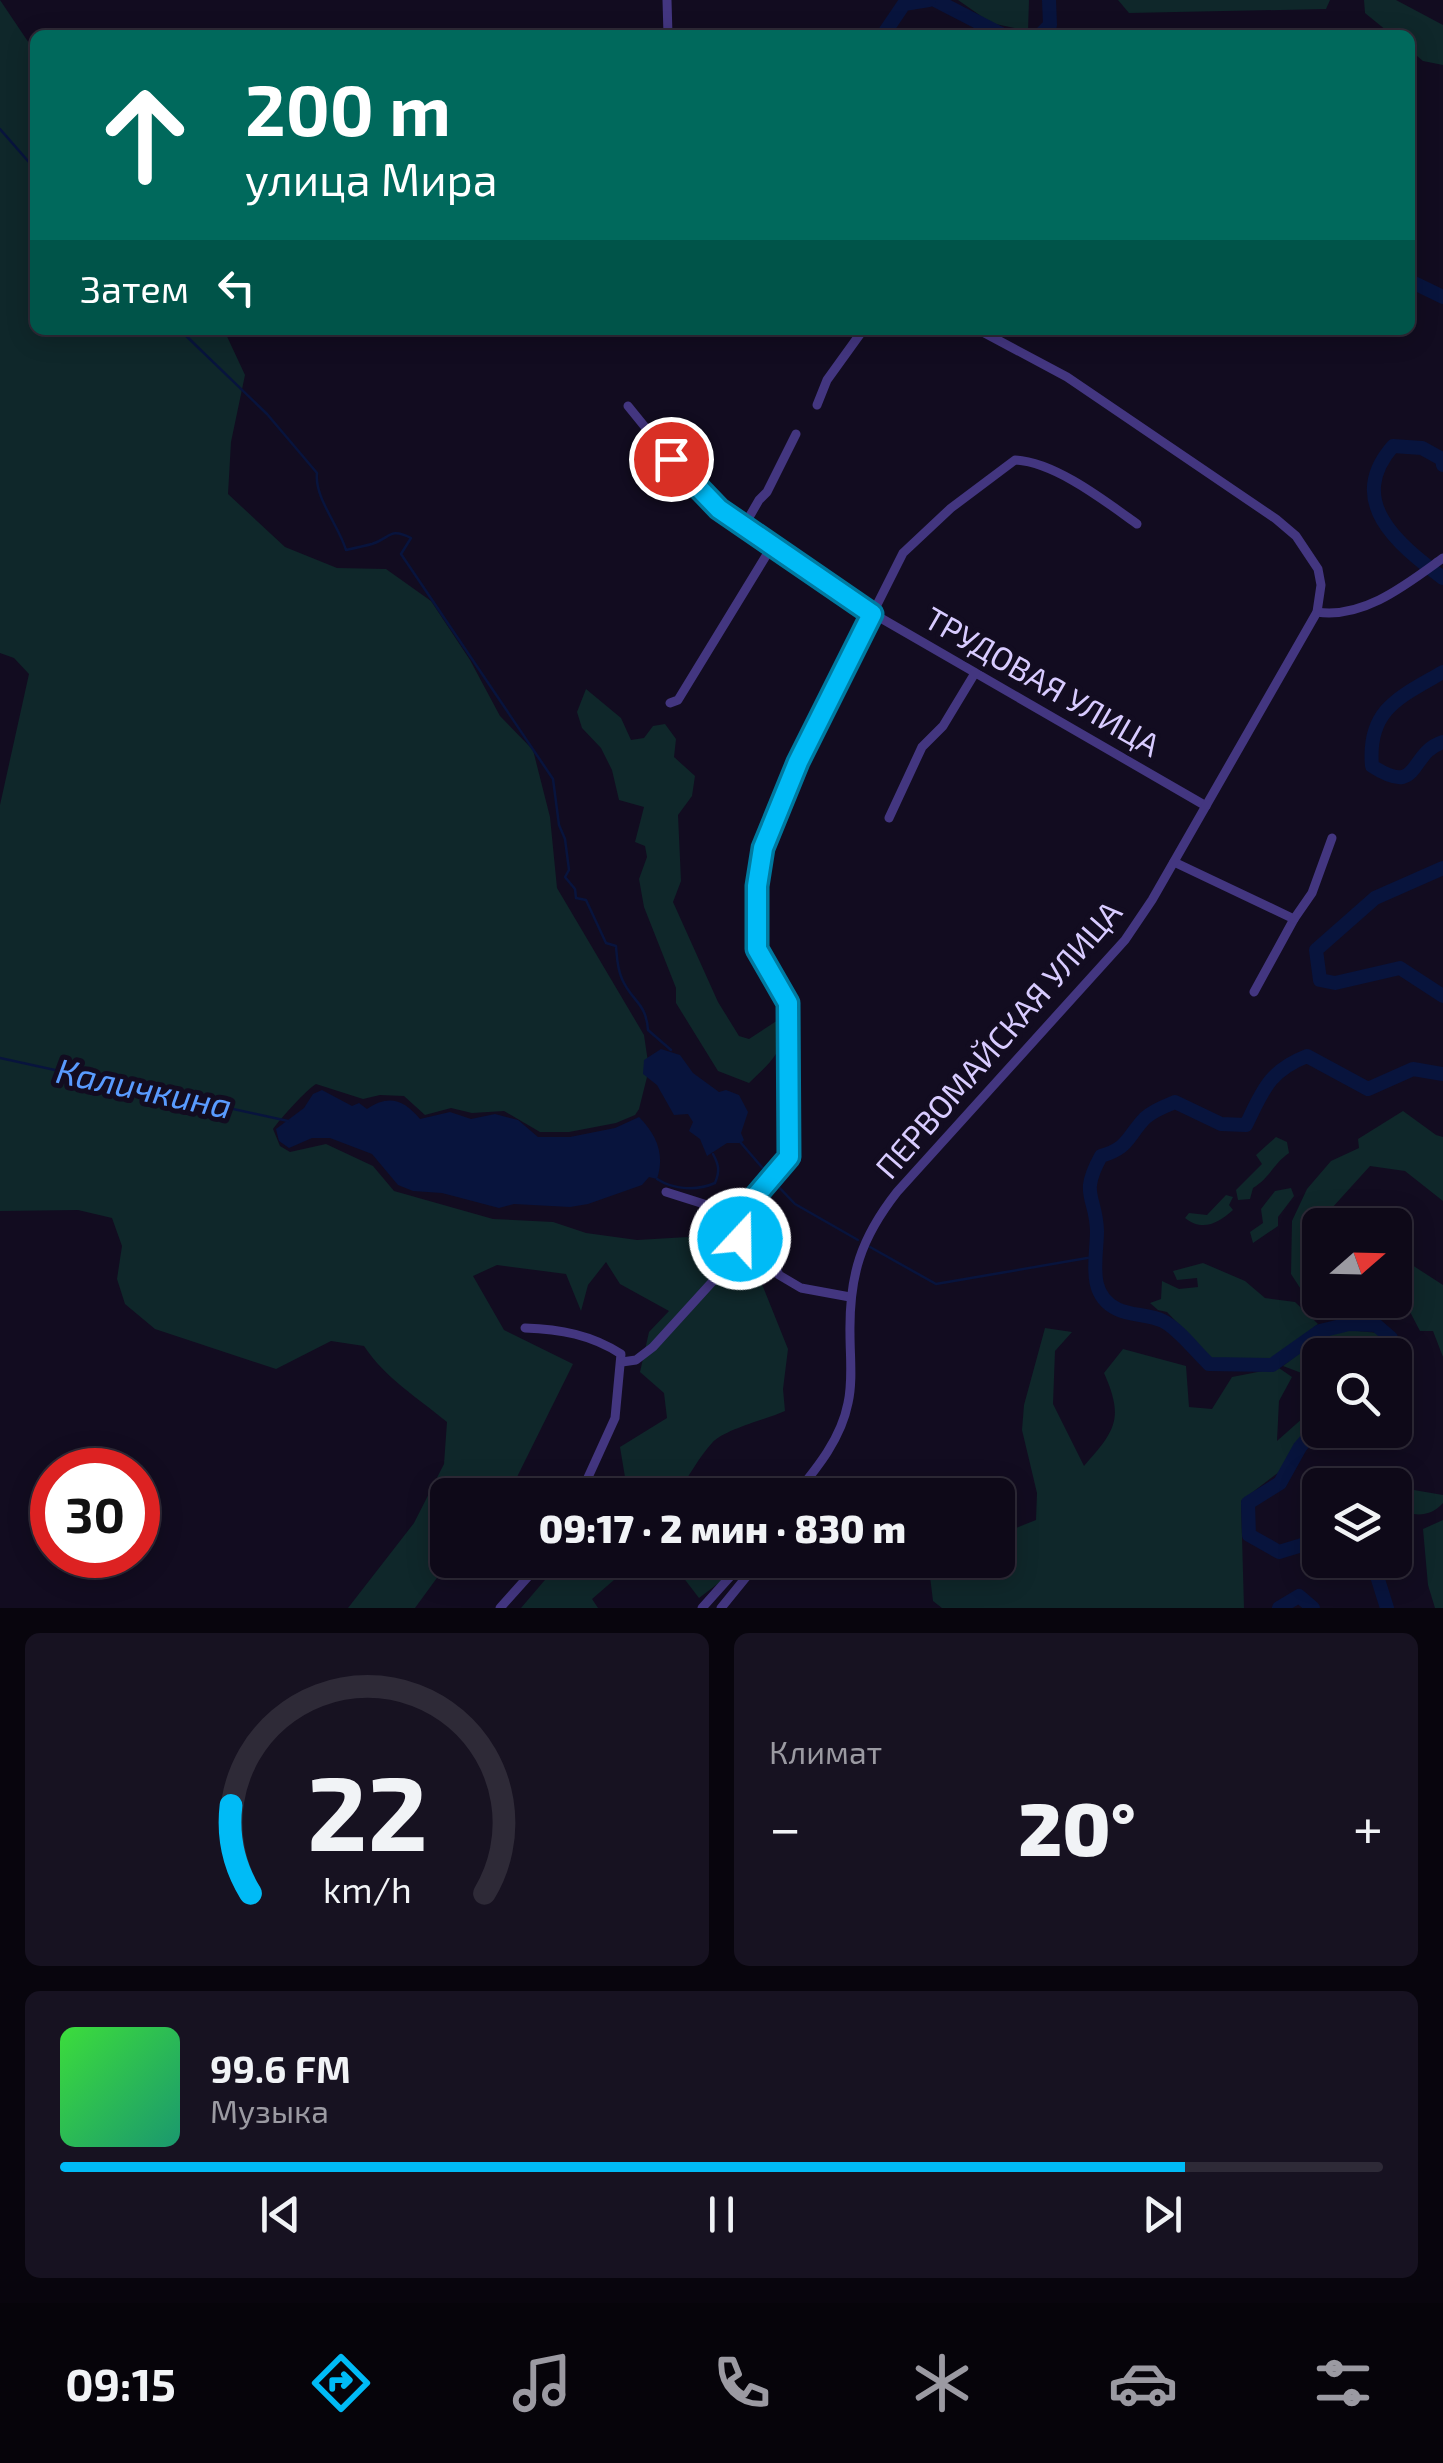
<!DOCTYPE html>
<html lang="ru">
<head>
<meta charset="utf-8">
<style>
  :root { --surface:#0e0918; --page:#171221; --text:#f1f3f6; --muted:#9b9aa2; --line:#2e2a37; --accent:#00bbf6 }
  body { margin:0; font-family:"Exo 2",sans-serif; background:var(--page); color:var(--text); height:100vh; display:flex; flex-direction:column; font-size:38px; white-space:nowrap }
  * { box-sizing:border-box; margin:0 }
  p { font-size:32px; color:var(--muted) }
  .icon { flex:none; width:55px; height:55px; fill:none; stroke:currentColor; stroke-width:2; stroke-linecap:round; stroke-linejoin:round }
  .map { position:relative; height:1608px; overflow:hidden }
  .drawer { display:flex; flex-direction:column; gap:25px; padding:25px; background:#08050d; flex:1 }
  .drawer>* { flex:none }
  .top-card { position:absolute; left:30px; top:30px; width:1385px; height:305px; border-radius:15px; box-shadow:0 5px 25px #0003,0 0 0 2px var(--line); background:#00695c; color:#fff; overflow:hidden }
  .needle { width:65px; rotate:70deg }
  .fabs { position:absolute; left:1302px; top:1208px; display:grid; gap:20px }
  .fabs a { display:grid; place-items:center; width:110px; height:110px; border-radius:15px; background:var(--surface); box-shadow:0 5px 25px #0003,0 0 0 2px var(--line); font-size:50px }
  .speed { position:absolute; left:30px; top:1448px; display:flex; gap:20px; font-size:50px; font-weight:700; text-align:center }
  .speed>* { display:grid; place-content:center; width:130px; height:130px; border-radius:50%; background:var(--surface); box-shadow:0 5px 25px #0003,0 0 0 2px var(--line); line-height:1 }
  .speed .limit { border:15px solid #d22; background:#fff; color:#111 }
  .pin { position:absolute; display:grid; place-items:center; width:85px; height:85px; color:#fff; margin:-42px; border:5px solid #fff; border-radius:50%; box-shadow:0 2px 10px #0007 }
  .me { position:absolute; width:110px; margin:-55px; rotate:21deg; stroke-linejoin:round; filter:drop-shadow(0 0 8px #0008) }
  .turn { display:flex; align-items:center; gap:35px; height:210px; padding:0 50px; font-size:45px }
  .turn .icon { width:130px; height:130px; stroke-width:2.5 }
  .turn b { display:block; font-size:70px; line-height:85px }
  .then { display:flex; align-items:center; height:95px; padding:0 50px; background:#0003; gap:20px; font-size:38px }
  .big { font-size:75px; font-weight:800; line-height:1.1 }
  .drawer .tile { flex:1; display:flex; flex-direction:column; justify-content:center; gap:15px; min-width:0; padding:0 35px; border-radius:15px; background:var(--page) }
  .drawer .dial { align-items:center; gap:0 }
  .dial svg { height:260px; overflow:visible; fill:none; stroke:var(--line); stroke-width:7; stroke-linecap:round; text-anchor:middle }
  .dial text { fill:var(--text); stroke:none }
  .song { display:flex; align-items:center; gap:30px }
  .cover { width:120px; height:120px; border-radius:15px; background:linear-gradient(135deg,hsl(120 70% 55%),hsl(160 70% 35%)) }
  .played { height:10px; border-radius:5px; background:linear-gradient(90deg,var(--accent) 85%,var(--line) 85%) }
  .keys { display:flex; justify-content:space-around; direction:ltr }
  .heat { display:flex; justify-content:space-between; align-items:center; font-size:55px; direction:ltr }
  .drawer .tiles { flex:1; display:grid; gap:25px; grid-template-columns:1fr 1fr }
  .tile:last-child { grid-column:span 2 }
  .trip { position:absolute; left:430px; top:1478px; width:585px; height:100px; border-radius:15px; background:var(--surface); box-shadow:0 5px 25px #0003,0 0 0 2px var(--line); font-weight:800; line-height:100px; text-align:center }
  .tab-bar { display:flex; height:160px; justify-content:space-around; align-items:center; background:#06040a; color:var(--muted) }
  .tab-bar .icon { width:70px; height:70px }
  .tab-bar .on { color:var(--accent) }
  .tab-bar b { font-size:45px; color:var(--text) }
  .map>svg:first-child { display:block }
</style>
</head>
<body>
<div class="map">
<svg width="1443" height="1608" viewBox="0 0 1443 1608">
  <rect width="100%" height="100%" fill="#120c20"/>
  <!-- green -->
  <g fill="#0f272a">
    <path d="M0,0l35,52v278h189l21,45 -14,67 -3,52 57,53 52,21 49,1 45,32 39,59 30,56 33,34 17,67 7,71 87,147 5,34 -10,40 -4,6 -19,8 -47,9h-29l-36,-21 -32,2 -21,-5 -26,7 -21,-19 -24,-1 -17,4 -47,-15c-9,5 -36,35 -43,45l7,17 10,6 36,-8 47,22 21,25 99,28 60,3 33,11 51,7 85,-5 25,12 41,102 -5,40 2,22c-20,9 -60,18 -73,32 -13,14 -22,32 -33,47l6,5h-57l-8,-48 47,-29 -3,-25 -24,-21 9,-40 20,-21 -49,-27 -14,-22 -18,23 -7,26 -15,-37 -69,-9 -24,11 31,54 69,34 -56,113 -15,18h-54l2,65 -35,48h-67l66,-85 30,-59 3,-42c-30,-25 -61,-43 -83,-76l-33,-5 -55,28 -121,-40 -30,-25 -8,-25 5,-33 -10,-28 -34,-8 -78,1v-406l29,-131 -15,-16 -14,-5z"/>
    <path d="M958,0h71l-1,31 -37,-8z"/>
    <path d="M1118,0h212l-4,9 -197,4z"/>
    <path d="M1364,0h32l47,25v40l-20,-4 -13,-11v-15h-18l-27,-22z"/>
    <path d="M586,689l35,29 10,22 13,-2 9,-12 12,-2 11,15 -2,18 21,19 -3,20 -14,19 3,66 -8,21 45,100 21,34 10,3 29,-19c14,27 -11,45 -29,63l-31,-12 -42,-68v-15l-32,-81 -5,-28 8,-22 -2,-11 -10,-4 9,-35 -25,-7 -7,-30 -11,-22 -19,-20 -5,-16z"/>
    <path d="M1403,1111l33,24 7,2v64l-38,-30 -35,-5 -39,43v16h-11v75l-14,-3 -15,-23 1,-53 15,-32 24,-28 28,-13 -1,-9z"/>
    <path d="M1276,1137l11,5 2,11c-16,11 -19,25 -36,35l-3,11 -12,1 -2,-10 26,-26 -6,-9z"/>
    <path d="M1291,1188l3,8 -16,21v9l-25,17 -3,-11 13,-9 -2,-14 14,-18z"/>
    <path d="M1226,1195l7,2 -4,8 4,5c-15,13 -30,22 -48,8l4,-5 18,2z"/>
    <path d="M1395,1254l48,31v72l-10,-26h-13l-12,-23 -12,-3 -40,4 -36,-9h75z"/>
    <path d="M1203,1263l42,18 20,17 30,4 23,22 -46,37 -60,-2 -45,-47 -9,-2 -8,-7 11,-4 1,-18 17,8 19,-2 -1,-9 -20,2 -4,-9z"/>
    <path d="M1045,1328l27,4 -17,19 -2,53 31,62c32,-36 40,-48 20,-93l19,-24 63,17 3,41 23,2 20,-32 47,-9 13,9 -13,24 -2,40 36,-32 7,2v5l-41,56 -38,29 3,107h-302l-9,-7 -5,-41h70v-25l38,-15 1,-27 -15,-63 2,-25z"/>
    <path d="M1339,1329l39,4 11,8 2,14h-71v25l-37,-14 37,-29z"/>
    <path d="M1397,1476l11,13 35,6v8c-15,16 -29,12 -48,7v-25h-61l4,-8z"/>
    <path d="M1443,1520v88h-8l-7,-23 -5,-56z"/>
    <path d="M562,1560h75l-45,39 6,9h-77z"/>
    <path d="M670,1560h66l-16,22 -21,16z"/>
  </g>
  <!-- water -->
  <g fill="#08143d">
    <path d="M661,1049l19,6 13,18 26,19 7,-2 13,5 9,17 -7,21 3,7 -3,3h-14l-20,13 -7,-17 -11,-8 4,-9 -5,-8 -14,1 -17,-30 -14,-11 1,-14z"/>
    <path d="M322,1090l30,16 7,-3 8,6c22,-15 37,-9 53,10l30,-7 21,7 24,-5 23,6 20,17h32l45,-9 24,-11c18,18 26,38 18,62l-8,-2 -7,8 -54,19 -18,3 -56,-3 -15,4 -57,-15 -29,-2 -15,-6 -26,-31 -42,-16h-18l-23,10 -10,-7 -3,-12 28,-21 9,-14z"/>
  </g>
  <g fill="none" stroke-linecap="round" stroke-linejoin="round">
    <!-- stream -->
    <g stroke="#08143d" stroke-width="2.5">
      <path d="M0,129l35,40"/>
      <path d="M180,330l87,84 50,59c-3,24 22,53 29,77 9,-2 18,-4 26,-6 19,-6 17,-17 39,-6l-10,16 152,225 6,46 6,14 4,31 -4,7 10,12 1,9 10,2 20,43 10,3c1,12 1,22 6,33 10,23 24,23 26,51l23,20"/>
      <path d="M0,1058l288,63"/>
      <path d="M741,1143l26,30"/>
      <path d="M657,1179c17,11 40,12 58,4 5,-12 4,-18 -2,-29"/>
      <path d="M775,1183l20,21 63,36"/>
      <path d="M870,1247l66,37 157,-27"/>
    </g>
    <!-- river -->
    <g stroke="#08143d" stroke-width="14">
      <path d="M935,0l68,35"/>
      <path d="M883,35l21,-31 25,-4"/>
      <path d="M1040,35l10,-10 -1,-25"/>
      <path d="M1410,281l33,16"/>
      <path d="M1443,465l-1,-6 -20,-11 -29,-2c-48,55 4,98 50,132"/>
      <path d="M1443,672c-43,25 -76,37 -71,94 49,32 36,-13 71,-24"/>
      <path d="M1443,868l-68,30 -59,52 4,30 15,3 65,-15 43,28"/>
      <path d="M1394,1355l-3,-17 -15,-13 -27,-1 -29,7 -48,34 -63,-1c-14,-13 -30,-35 -46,-43 -14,-7 -32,-5 -46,-12 -31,-15 -20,-51 -20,-78 -1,-36 -18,-35 4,-75 28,-8 26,-19 44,-38 9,-8 20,-12 30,-16l46,22 25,1c17,-35 23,-54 61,-69l61,33 45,-20 30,5"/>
      <path d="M1395,1364v12"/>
      <path d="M1320,1424l-20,23 -20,36 -32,20 1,32 30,17 33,-10 8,2"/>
      <path d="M1363,1560l13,13 11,35"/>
      <path d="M1279,1608l20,-12 14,12"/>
    </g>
    <!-- minor -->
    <g stroke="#433680" stroke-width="9">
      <path d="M667,0l1,35"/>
      <path d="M817,405l10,-25 36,-50"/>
      <path d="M628,406l43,53 48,50 25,17 128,87 334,193"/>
      <path d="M744,526l15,-26 8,-8 29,-58"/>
      <path d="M1317,612c47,7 90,-28 126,-54"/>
      <path d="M670,703l8,-3 94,-154"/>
      <path d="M889,818l33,-71 21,-21 32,-53"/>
      <path d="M1174,862l120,57 -40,73"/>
      <path d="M1294,919l18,-26 20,-55"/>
      <path d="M666,1192l79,25 13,10 21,48 22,13 49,9"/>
      <path d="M525,1328c35,1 67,7 96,26l-6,64 -35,77"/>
      <path d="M622,1362l14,-2 17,-13 60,-66 27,-42 8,-34 41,-48 -1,-154 -27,-43 -6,-23 2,-51 6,-38 35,-86 105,-209 48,-45 64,-48c40,2 90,41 122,64"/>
      <path d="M795,1495c22,-27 46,-56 53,-92 5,-22 2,-46 2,-69 -1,-59 11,-96 47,-142l228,-252 27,-40 165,-288 4,-27 -3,-16 -22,-33 -20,-17 -209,-142 -88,-47"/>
      <path d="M500,1608l43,-48"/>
      <path d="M702,1608l43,-48"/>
      <path d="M721,1608l39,-48"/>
    </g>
  </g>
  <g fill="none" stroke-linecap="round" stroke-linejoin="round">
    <!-- route casing -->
    <g stroke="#007aa0" stroke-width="25">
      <path id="route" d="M671,459l48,50 153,105 -74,148 -35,86 -6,38v63l31,54 1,154 -41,48 -8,34"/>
    </g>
    <!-- route -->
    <use href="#route" stroke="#00bbf6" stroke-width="18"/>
  </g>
  <g text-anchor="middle" stroke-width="10" stroke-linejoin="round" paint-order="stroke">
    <!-- street labels -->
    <g font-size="32" fill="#d8cbff" stroke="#120c20">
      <text transform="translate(1042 682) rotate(30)" y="11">ТРУДОВАЯ УЛИЦА</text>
      <text transform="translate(999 1040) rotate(-49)" y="11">ПЕРВОМАЙСКАЯ УЛИЦА</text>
    </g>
    <!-- water labels -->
    <g font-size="35" font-style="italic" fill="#599bff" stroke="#120c20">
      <text transform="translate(144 1089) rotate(12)" y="12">Каличкина</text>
    </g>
  </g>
</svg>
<div class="fabs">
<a><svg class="needle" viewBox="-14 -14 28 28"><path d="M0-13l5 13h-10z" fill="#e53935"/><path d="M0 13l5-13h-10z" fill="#9b9aa2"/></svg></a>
<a><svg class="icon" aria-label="search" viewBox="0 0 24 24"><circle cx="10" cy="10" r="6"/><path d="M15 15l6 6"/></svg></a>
<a><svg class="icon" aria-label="layers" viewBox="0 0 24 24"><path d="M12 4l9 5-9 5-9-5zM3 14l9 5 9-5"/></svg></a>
</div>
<div class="speed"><div class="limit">30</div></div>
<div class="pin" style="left:671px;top:459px;background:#d93025"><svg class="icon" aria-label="arrive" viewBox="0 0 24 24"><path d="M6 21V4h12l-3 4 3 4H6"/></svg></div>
<svg class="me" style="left:740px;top:1239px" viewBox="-20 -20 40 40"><circle r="17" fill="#00bbf6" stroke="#fff" stroke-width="3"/><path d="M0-11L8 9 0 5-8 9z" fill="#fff"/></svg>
<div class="trip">09:17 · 2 мин · 830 m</div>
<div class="top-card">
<div class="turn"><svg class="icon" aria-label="ahead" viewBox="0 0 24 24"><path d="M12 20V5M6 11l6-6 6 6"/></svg><div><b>200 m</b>улица Мира</div></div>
<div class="then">Затем<svg class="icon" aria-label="left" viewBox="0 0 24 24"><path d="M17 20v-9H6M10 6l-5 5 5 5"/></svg></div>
</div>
</div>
<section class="drawer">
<div class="tiles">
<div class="tile dial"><svg viewBox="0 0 100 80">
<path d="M14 69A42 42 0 1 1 86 69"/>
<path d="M14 69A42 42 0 0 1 8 42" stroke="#00bbf6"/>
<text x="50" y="56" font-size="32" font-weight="700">22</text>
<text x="50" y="72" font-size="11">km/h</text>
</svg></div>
<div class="tile"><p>Климат</p>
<div class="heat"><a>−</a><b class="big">20°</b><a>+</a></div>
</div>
<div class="tile">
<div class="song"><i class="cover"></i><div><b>99.6 FM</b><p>Музыка</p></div></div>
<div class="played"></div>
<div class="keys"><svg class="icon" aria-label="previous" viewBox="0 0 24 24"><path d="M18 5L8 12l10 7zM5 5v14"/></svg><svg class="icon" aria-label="pause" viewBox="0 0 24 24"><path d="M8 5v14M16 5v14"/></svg><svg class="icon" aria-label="next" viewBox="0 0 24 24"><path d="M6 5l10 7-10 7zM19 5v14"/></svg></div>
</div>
</div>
</section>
<nav class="tab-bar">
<b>09:15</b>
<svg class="icon on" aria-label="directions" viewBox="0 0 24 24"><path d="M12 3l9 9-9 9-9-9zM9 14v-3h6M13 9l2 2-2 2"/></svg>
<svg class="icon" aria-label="music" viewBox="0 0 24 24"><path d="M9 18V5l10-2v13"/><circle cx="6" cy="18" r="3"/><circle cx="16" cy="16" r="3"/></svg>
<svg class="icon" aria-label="phone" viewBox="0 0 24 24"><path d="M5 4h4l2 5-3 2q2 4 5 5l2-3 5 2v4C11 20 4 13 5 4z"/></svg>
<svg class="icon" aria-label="climate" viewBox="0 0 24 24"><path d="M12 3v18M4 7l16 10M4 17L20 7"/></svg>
<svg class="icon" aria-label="car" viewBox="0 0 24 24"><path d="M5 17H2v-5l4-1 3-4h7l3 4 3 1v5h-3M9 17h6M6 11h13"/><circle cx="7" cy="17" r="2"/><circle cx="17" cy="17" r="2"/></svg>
<svg class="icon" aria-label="filters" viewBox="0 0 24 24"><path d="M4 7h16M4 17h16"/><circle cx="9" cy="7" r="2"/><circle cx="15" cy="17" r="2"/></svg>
</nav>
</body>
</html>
